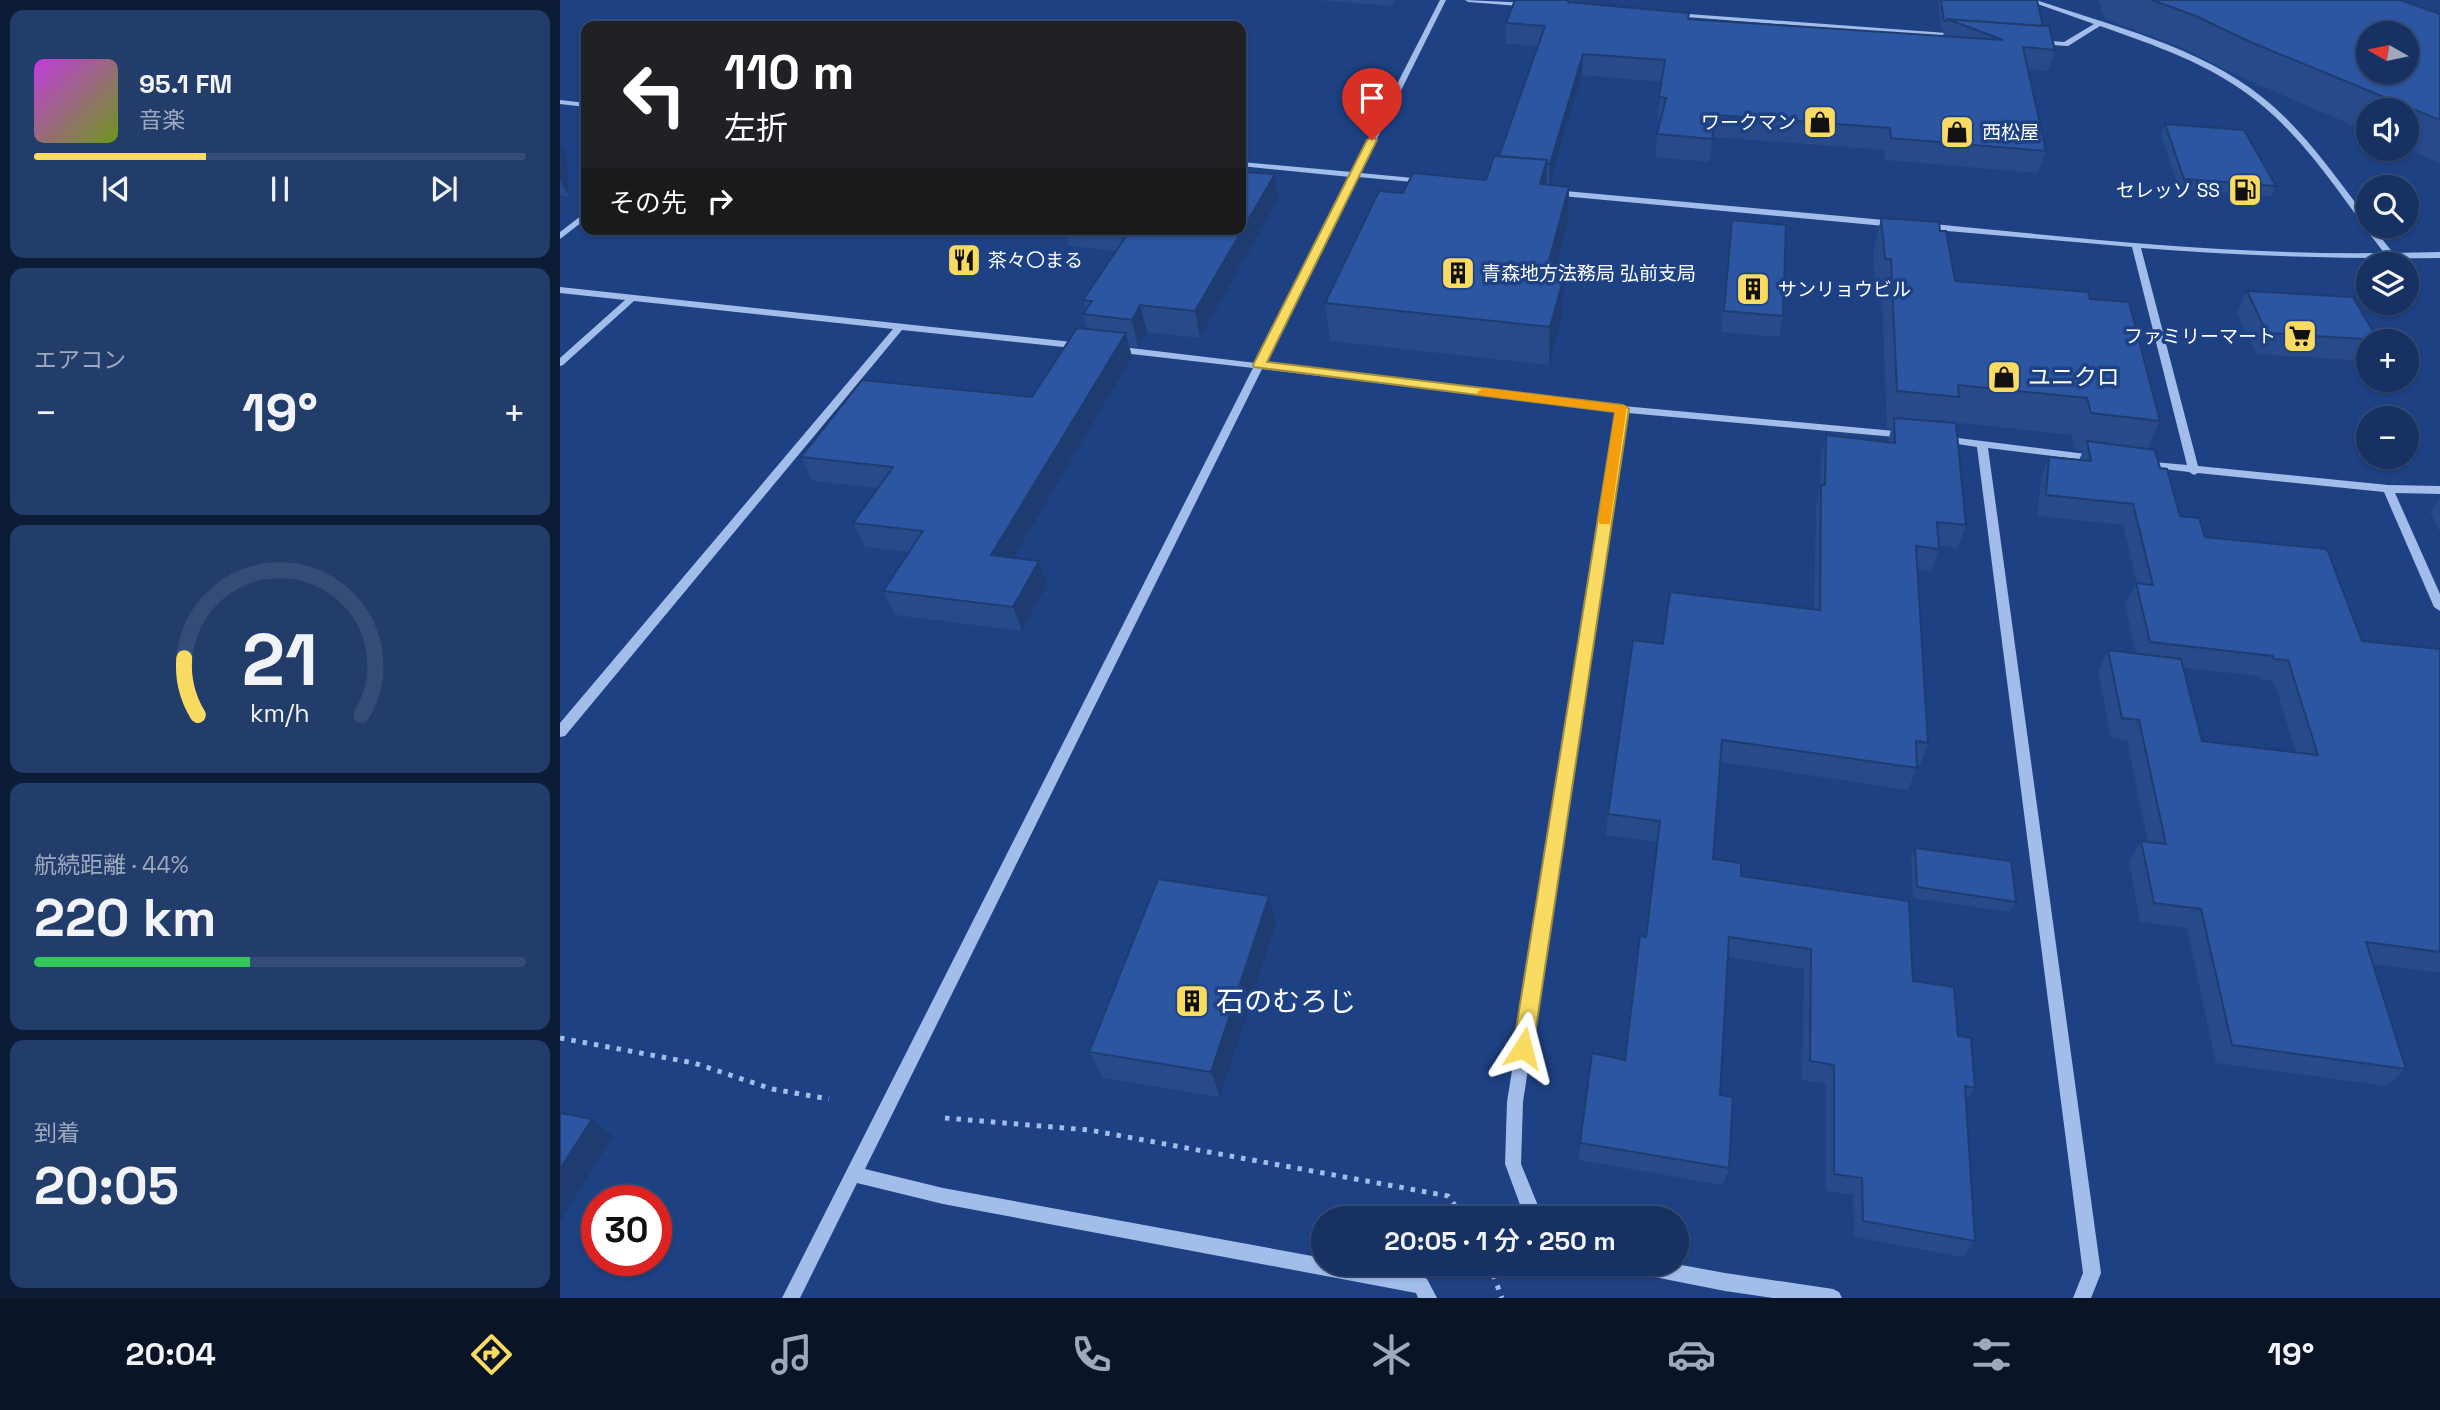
<!DOCTYPE html>
<html lang="ja">
<head>
<meta charset="utf-8">
<style>
  :root { --surface:#163162; --page:#233d6b; --text:#f1f3f6; --muted:#9ea9be; --line:#354c77; --accent:#fadb61 }
  body { margin:0; font-family:"Space Grotesk","Noto Sans JP",sans-serif; background:var(--page); color:var(--text); height:100vh; display:flex; flex-direction:column; font-size:26px; white-space:nowrap }
  * { box-sizing:border-box; margin:0 }
  p { font-size:23px; color:var(--muted) }
  .icon { flex:none; width:38px; height:38px; fill:none; stroke:currentColor; stroke-width:2; stroke-linecap:round; stroke-linejoin:round }
  .map { position:relative; flex:1; overflow:hidden }
  .drawer { display:flex; flex-direction:column; gap:10px; padding:10px; background:#0c1b36; width:560px }
  .drawer>* { flex:none }
  .banner { position:absolute; left:21px; top:21px; width:665px; height:214px; border-radius:14px; box-shadow:0 2px 5px #0004,0 0 0 2px var(--line); background:#202124; color:#fff; overflow:hidden }
  .needle { width:46px; rotate:279deg }
  .tools { position:absolute; left:1796px; top:21px; display:grid; gap:14px }
  .tools a { display:grid; place-items:center; width:63px; height:63px; border-radius:50%; background:var(--surface); box-shadow:0 2px 5px #0004,0 0 0 2px var(--line); font-size:35px }
  .speed { position:absolute; left:21px; top:1185px; display:flex; gap:14px; font-size:35px; font-weight:700; text-align:center }
  .speed>* { display:grid; place-content:center; width:91px; height:91px; border-radius:50%; background:var(--surface); box-shadow:0 2px 5px #0004,0 0 0 2px var(--line); line-height:1 }
  .speed .limit { border:10px solid #d22; background:#fff; color:#111 }
  .pin { position:absolute; display:grid; place-items:center; width:60px; height:60px; color:#fff; margin:-72px -30px; border-radius:50% 50% 50% 0; rotate:-45deg; box-shadow:0 0 7px #0007 }
  .pin .icon { rotate:45deg }
  .me { position:absolute; width:77px; margin:-38px; rotate:9deg; stroke-linejoin:round; filter:drop-shadow(0 0 5px #0008) }
  .turn { display:flex; align-items:center; gap:24px; height:147px; padding:0 28px; font-size:32px }
  .turn .icon { width:91px; height:91px; stroke-width:2.5 }
  .turn b { display:block; font-size:49px; line-height:60px }
  .then { display:flex; align-items:center; height:66px; padding:0 28px; background:#0003; gap:14px; font-size:26px }
  .big { font-size:52px; font-weight:600; line-height:1.1 }
  .drawer .widget { flex:1; display:flex; flex-direction:column; justify-content:center; gap:10px; min-width:0; padding:0 24px; border-radius:14px; background:var(--page) }
  .drawer .dial { align-items:center; gap:0 }
  .dial svg { height:182px; overflow:visible; fill:none; stroke:var(--line); stroke-width:7; stroke-linecap:round; text-anchor:middle }
  .dial text { fill:var(--text); stroke:none }
  .song { display:flex; align-items:center; gap:21px }
  .cover { width:84px; height:84px; border-radius:10px; background:linear-gradient(135deg,hsl(290 70% 55%),hsl(80 70% 35%)) }
  .played { height:7px; border-radius:4px; background:linear-gradient(90deg,var(--accent) 35%,var(--line) 35%) }
  .keys { display:flex; justify-content:space-around; direction:ltr }
  .heat { display:flex; justify-content:space-between; align-items:center; font-size:38px; direction:ltr }
  .charge { height:10px; border-radius:5px; background:linear-gradient(90deg,#34c759 44%,var(--line) 0) }
  .trip { position:absolute; left:751px; top:1206px; width:378px; height:70px; border-radius:35px; background:var(--surface); box-shadow:0 2px 5px #0004,0 0 0 2px var(--line); font-weight:600; line-height:70px; text-align:center }
  .menu { display:flex; height:112px; justify-content:space-around; align-items:center; background:#091427; color:var(--muted) }
  .menu .icon { width:49px; height:49px }
  .menu .active { color:var(--accent) }
  .menu b { font-size:32px; color:var(--text) }
  main { display:flex; flex:1; min-height:0 }
  .map>svg:first-child { display:block }
</style>
</head>
<body>
<main>
<section class="drawer">
<div class="widget">
<div class="song"><i class="cover"></i><div><b>95.1 FM</b><p>音楽</p></div></div>
<div class="played"></div>
<div class="keys"><svg class="icon" aria-label="previous" viewBox="0 0 24 24"><path d="M18 5L8 12l10 7zM5 5v14"/></svg><svg class="icon" aria-label="pause" viewBox="0 0 24 24"><path d="M8 5v14M16 5v14"/></svg><svg class="icon" aria-label="next" viewBox="0 0 24 24"><path d="M6 5l10 7-10 7zM19 5v14"/></svg></div>
</div>
<div class="widget"><p>エアコン</p>
<div class="heat"><a>−</a><b class="big">19°</b><a>+</a></div>
</div>
<div class="widget dial"><svg viewBox="0 0 100 80">
<path d="M14 69A42 42 0 1 1 86 69"/>
<path d="M14 69A42 42 0 0 1 8 44" stroke="#fadb61"/>
<text x="50" y="56" font-size="32" font-weight="700">21</text>
<text x="50" y="72" font-size="11">km/h</text>
</svg></div>
<div class="widget"><p>航続距離 · 44%</p><b class="big">220 km</b><div class="charge"></div></div>
<div class="widget"><p>到着</p><b class="big">20:05</b></div>
</section>
<div class="map">
<svg width="1880" height="1298" viewBox="0 0 1880 1298">
  <rect width="100%" height="100%" fill="#1d4183"/>
  <g fill="none" stroke-linecap="round" stroke-linejoin="round">
    <!-- path -->
    <g stroke="#a3bdea" stroke-width="5" stroke-dasharray="4.5 7" stroke-linecap="butt">
      <path d="M0,1038l134,25 78,26 57,10"/>
      <path d="M385,1118l144,12 359,66 16,22"/>
      <path d="M929,1264l13,34"/>
    </g>
    <!-- minor -->
    <g fill="#a3bdea" fill-rule="evenodd">
      <path d="M880,0h6l-86,173 64,6 4,2 -4,2 -66,-6 -93,187 358,42 283,26 5,3 -5,3 -278,-25 -105,689 -2,62 22,54h-18l-20,-54 2,-62 110,-690 -355,-43 -397,800 78,19 380,70v6h30l68,12 6,3 10,19h-19l-2,-5 -473,-89 -86,-21 -57,115h-18l471,-930 -139,-16 -5,-3 5,-3 142,17 94,-186 -109,-11v-4l111,10z"/>
      <path d="M905,0l66,3 3,2 -3,2 -63,-5z"/>
      <path d="M1466,0h10c76,26 162,46 226,97 42,33 73,80 106,122v7h4l21,27 47,-1v6c-100,1 -199,-2 -299,-10l57,218 190,19 52,1v8l-45,-1 45,101v17l-6,-4 -50,-115 -186,-19 -4,2 -5,-3 -50,-6 -1,-2 5,-3 44,4 -55,-218 -208,-18 -4,-3 4,-3c153,15 307,32 460,30 -39,-51 -75,-110 -126,-151 -45,-37 -104,-57 -158,-76l-32,20 -33,-2 -1,-2 4,-2 26,2 30,-18z"/>
      <path d="M1115,13l285,21 4,2 -4,2 -287,-22v-2z"/>
      <path d="M0,100l26,3v4l-26,-3z"/>
      <path d="M994,190l341,31 4,3 -4,3 -344,-32v-4z"/>
      <path d="M26,212v7l-26,20v-7z"/>
      <path d="M0,287l522,56 5,3 -5,3 -180,-19 -337,406 -5,1v-14l333,-394 -259,-28 -71,64 -3,1v-8l65,-58 -65,-7z"/>
      <path d="M1382,436l152,19 5,3 -5,3 -106,-13 113,825 -10,25h-18l10,-25 -106,-826 -39,-6 -1,-2z"/>
      <path d="M1065,1264h51l49,9 108,16 6,3 3,6h-69l-48,-7 -91,-18 -6,-3z"/>
    </g>
  </g>
  <!-- wall -->
  <g fill="#264a8a" fill-rule="evenodd">
    <path d="M755,0h80l-3,6z"/>
    <path d="M955,0h59l-1,3 116,16 254,17 1,-5 -3,-1 -3,-30h99l6,26 12,24 -7,21 -20,-2 18,82 -8,22 -153,-13v-10l-172,-13 -4,25 -54,-5 2,-23 4,-15h-4l5,-37 -80,-7 -33,110 20,2 -1,37 -14,52 8,39 -13,50 -219,-24 -5,-38 78,-110 83,-13 13,-24 39,-110 -32,-2v-21z"/>
    <path d="M1538,0h302l40,14v149l-34,-15v-38h-38v22l-134,-58 -51,-26 -78,-29z"/>
    <path d="M1605,124l111,62 -4,10 -93,-7 -18,-55z"/>
    <path d="M0,144l7,13 2,39 -9,-1z"/>
    <path d="M715,174l3,26 -78,138 -53,-6 -9,15 -9,-1 3,11 -119,201 26,3 8,24 -25,46 -127,-16 -12,-24 26,-39 -44,-5 -12,-24 25,-35 -65,-7 -12,-24 231,-60 55,-68 -4,-15 3,-4 -3,-10 33,-49 -47,-5 -4,-17h176z"/>
    <path d="M1321,218l59,13 15,50 135,18 70,122 -13,28 13,19 20,48 25,21 157,104 78,8v324l-67,-9 33,105 -20,17 -170,-23 -29,-135 -47,-6 -11,-61 12,-20 7,1 -21,-102 -16,-2 -13,-67 10,-21 28,3 -11,-49 11,-21h1l-14,-58 -86,-9 4,-38 8,-21 30,3 4,-9 -8,-1 -3,-15 -121,-13 15,103 -8,23 -19,-2v3l-8,22 -13,-1 10,173 -8,22h-3v3l-9,22 -187,-28 -8,97 200,122 45,55 17,52 -9,13 9,140 -12,16 -109,-20 -1,-42 -27,-4v-107l-24,-4 2,-111 -76,-12 -8,138 9,73 -6,17 -145,-25 14,-107 32,6 12,-103 4,-20h5l12,-94 -51,-7 2,-21 54,-170 152,-34 2,-102 4,-20 1,-30 5,-23 62,7 3,-13 -4,-1 -5,-133h-6l-3,-41zM1624,668l75,8 1,3 14,2 22,71 -94,-11z"/>
    <path d="M1172,220l51,96 -4,21 -58,-5 8,-91z"/>
    <path d="M1687,291l131,49 -1,1h-9v16l-2,4 -110,-7 -19,-41z"/>
    <path d="M1880,498v34l-10,-20z"/>
    <path d="M1355,848l101,54 -6,10 -97,-14 -2,-40z"/>
    <path d="M716,924l-56,173 -117,-19 -14,-26z"/>
  </g>
  <!-- shaded-wall -->
  <g fill="#1f3c71">
    <path d="M1023,54l-1,21 -33,111 1,-22z"/>
    <path d="M0,144l7,13 2,39 -9,-16z"/>
    <path d="M987,160l-1,37 -6,-13z"/>
    <path d="M715,174l3,26 -78,138 -5,-27z"/>
    <path d="M1009,187l-1,37 -24,89 1,-38z"/>
    <path d="M1004,277l-2,38 -13,50 1,-38z"/>
    <path d="M580,305l7,27 -9,15 -6,-27z"/>
    <path d="M566,333l6,24 -131,222 -10,-24z"/>
    <path d="M479,561l8,24 -25,46 -9,-24z"/>
    <path d="M709,896l7,28 -56,173 -9,-25z"/>
    <path d="M32,1119l21,17 -53,86v-53z"/>
  </g>
  <!-- building -->
  <g fill="#2c56a1" stroke="#1f3c71" stroke-width="2" fill-rule="evenodd">
    <path d="M955,0h53v2l121,11 -1,6 315,21 -56,-21 102,7 6,24 -32,-3 23,104 -155,-13 -1,-10 -174,-13 -4,24 -55,-5 9,-36 -7,-1 6,-37 -82,-6 -33,110h-3v-4l-48,-4 46,-130 -39,-3z"/>
    <path d="M1381,0h96l6,26 -96,-7v2h-3z"/>
    <path d="M1592,0h248l40,14v106l-192,-79 -52,-25zM1808,33h38v39h-38z"/>
    <path d="M1605,124l79,6 32,56 -92,-7z"/>
    <path d="M934,156l53,4 -7,24 29,3 -24,88 19,2 -14,50 -225,-24 54,-112 24,2 10,-20 73,7z"/>
    <path d="M681,172l34,2 -80,137 -55,-6 -8,15 -49,-6 9,-13 -9,-1 48,-71h110z"/>
    <path d="M1321,218l58,4 1,9h6l9,50 133,11 2,7 39,3 31,119 -69,-8 -4,-15 -129,-13 1,12 -62,-6 -6,-132h-6z"/>
    <path d="M1172,220l54,5 -3,91 -59,-5z"/>
    <path d="M1687,291l106,6 25,43 -111,-7z"/>
    <path d="M517,328l49,5 -135,222 48,6 -26,46 -130,-16 40,-60 -70,-8 40,-56 -92,-10 61,-77 170,17z"/>
    <path d="M1334,418l62,5 10,102 -29,-3 2,27 -23,-3 12,197 -12,-2 1,27 -195,-28 -9,119 28,4v13l168,25 4,80 41,6 4,49 13,2 4,50 -10,-2 10,155 -112,-20 -1,-43 -28,-4v-109l-24,-4 1,-112 -82,-12 -9,158 13,2 -4,71 -149,-25 12,-90 33,7 15,-124 6,1 14,-116 -52,-7 25,-174 30,4 7,-52 150,18 1,-125h4l1,-50 69,8z"/>
    <path d="M1527,441l68,9 5,18 7,1 13,47 19,2 6,19 122,12 35,92 78,8v303l-74,-10 40,127 -174,-24 -31,-136 -47,-6 -13,-62 25,3 -27,-124 -17,-2 -14,-68 73,9 21,82 116,14 -30,-95 -14,-1 -1,-3 -123,-14 -14,-59 17,2 -20,-81 -87,-9 3,-38 42,4z"/>
    <path d="M1355,848l96,13 5,41 -99,-15z"/>
    <path d="M598,879l111,17 -58,176 -122,-20z"/>
    <path d="M0,1113l32,6 -32,50z"/>
  </g>
  <!-- route -->
  <path fill="#fadb61" stroke="#a28e3f" stroke-width="2" d="M812,137l5,3 -110,222 356,43 6,4 -96,639 -3,7 -7,3 -7,-3 -3,-7 102,-636 -361,-45 -1,-2 114,-225z"/>
  <!-- slow -->
  <path fill="#f59e0b" d="M924,388l143,18 -17,118h-10l-2,-3 17,-109 -136,-17 -2,-3z"/>
  <!-- icons -->
  <defs>
    <g id="shop-square" transform="scale(1.75)"><rect x="-9" y="-9" width="18" height="18" rx="4" fill="#fadb61" stroke="#1d4183"/><path d="M-5-2.5h2.3a2.7 3.5 0 0 1 5.4 0H5L5.5 6h-11ZM-1.5-2.5h3a1.5 2.3 0 0 0-3 0Z" fill="#111"/></g>
    <g id="fuel-square" transform="scale(1.75)"><rect x="-9" y="-9" width="18" height="18" rx="4" fill="#fadb61" stroke="#1d4183"/><path d="M-5.5-6h7V0h2V4h1.3V-2.5L3-4.5l.8-.8L6-3V5H2.5V1h-1V6h-7ZM-4.2-4.7v3.2H.2V-4.7Z" fill="#111"/></g>
    <g id="restaurant-square" transform="scale(1.75)"><rect x="-9" y="-9" width="18" height="18" rx="4" fill="#fadb61" stroke="#1d4183"/><path d="M-5-6h1v4h1v-4h1v4h1v-4h1v5L-1.5 .5V6h-2V.5L-5-1ZM5-6V6H3V1.5H1.5Q1.5-4 5-6Z" fill="#111"/></g>
    <g id="building-square" transform="scale(1.75)"><rect x="-9" y="-9" width="18" height="18" rx="4" fill="#fadb61" stroke="#1d4183"/><path d="M-4-6H4V6H1V3H-1V6H-4ZM-2.5-4.3h1.7v1.8h-1.7ZM.8-4.3h1.7v1.8H.8ZM-2.5-1h1.7V.8h-1.7ZM.8-1h1.7V.8H.8Z" fill="#111"/></g>
    <g id="supermarket-square" transform="scale(1.75)"><rect x="-9" y="-9" width="18" height="18" rx="4" fill="#fadb61" stroke="#1d4183"/><path d="M-6-5.5h2.5l.6 2H6L4.5 2H-2.5L-4.4-4H-6ZM-1.5 3.2a1.3 1.3 0 1 0 .1 0ZM3 3.2a1.3 1.3 0 1 0 .1 0Z" fill="#111"/></g>
  </defs>
  <g fill-rule="evenodd">
    <use href="#shop-square" x="1260" y="122"/>
    <use href="#shop-square" x="1397" y="132"/>
    <use href="#fuel-square" x="1685" y="190"/>
    <use href="#restaurant-square" x="404" y="260"/>
    <use href="#building-square" x="898" y="273"/>
    <use href="#building-square" x="1193" y="289"/>
    <use href="#supermarket-square" x="1740" y="336"/>
    <use href="#shop-square" x="1444" y="377"/>
    <use href="#building-square" x="632" y="1001"/>
  </g>
  <g text-anchor="middle" stroke-width="7" stroke-linejoin="round" paint-order="stroke">
    <!-- far-poi labels -->
    <g font-size="19" fill="#fff" stroke="#1d4183" text-anchor="start">
      <text x="1236" y="129" text-anchor="end">ワークマン</text>
      <text x="1422" y="139">西松屋</text>
      <text x="1660" y="197" text-anchor="end">セレッソ SS</text>
      <text x="428" y="267">茶々〇まる</text>
      <text x="922" y="280">青森地方法務局 弘前支局</text>
      <text x="1218" y="296">サンリョウビル</text>
      <text x="1716" y="343" text-anchor="end">ファミリーマート</text>
    </g>
    <!-- poi labels -->
    <g font-size="23" fill="#fff" stroke="#1d4183" text-anchor="start">
      <text x="1468" y="385">ユニクロ</text>
    </g>
    <!-- near-poi labels -->
    <g font-size="28" fill="#fff" stroke="#1d4183" text-anchor="start">
      <text x="656" y="1011">石のむろじ</text>
    </g>
  </g>
</svg>
<div class="tools">
<a><svg class="needle" viewBox="-14 -14 28 28"><path d="M0-13l5 13h-10z" fill="#e53935"/><path d="M0 13l5-13h-10z" fill="#9ea9be"/></svg></a>
<a><svg class="icon" aria-label="sound" viewBox="0 0 24 24"><path d="M4 9h4l5-4v14l-5-4H4zM17 9q2 3 0 6"/></svg></a>
<a><svg class="icon" aria-label="search" viewBox="0 0 24 24"><circle cx="10" cy="10" r="6"/><path d="M15 15l6 6"/></svg></a>
<a><svg class="icon" aria-label="layers" viewBox="0 0 24 24"><path d="M12 4l9 5-9 5-9-5zM3 14l9 5 9-5"/></svg></a>
<a>+</a>
<a>−</a>
</div>
<div class="speed"><div class="limit">30</div></div>
<div class="pin" style="left:812px;top:140px;background:#d93025"><svg class="icon" aria-label="arrive" viewBox="0 0 24 24"><path d="M6 21V4h12l-3 4 3 4H6"/></svg></div>
<svg class="me" style="left:963px;top:1048px" viewBox="-20 -20 40 40"><path d="M0-17L14 15 0 8-14 15z" fill="#fadb61" stroke="#fff" stroke-width="4"/></svg>
<div class="trip">20:05 · 1 分 · 250 m</div>
<div class="banner">
<div class="turn"><svg class="icon" aria-label="left" viewBox="0 0 24 24"><path d="M17 20v-9H6M10 6l-5 5 5 5"/></svg><div><b>110 m</b>左折</div></div>
<div class="then">その先<svg class="icon" aria-label="right" viewBox="0 0 24 24"><path d="M7 20v-9h11M14 6l5 5-5 5"/></svg></div>
</div>
</div>
</main>
<nav class="menu">
<b>20:04</b>
<svg class="icon active" aria-label="directions" viewBox="0 0 24 24"><path d="M12 3l9 9-9 9-9-9zM9 14v-3h6M13 9l2 2-2 2"/></svg>
<svg class="icon" aria-label="music" viewBox="0 0 24 24"><path d="M9 18V5l10-2v13"/><circle cx="6" cy="18" r="3"/><circle cx="16" cy="16" r="3"/></svg>
<svg class="icon" aria-label="phone" viewBox="0 0 24 24"><path d="M5 4h4l2 5-3 2q2 4 5 5l2-3 5 2v4C11 20 4 13 5 4z"/></svg>
<svg class="icon" aria-label="climate" viewBox="0 0 24 24"><path d="M12 3v18M4 7l16 10M4 17L20 7"/></svg>
<svg class="icon" aria-label="car" viewBox="0 0 24 24"><path d="M5 17H2v-5l4-1 3-4h7l3 4 3 1v5h-3M9 17h6M6 11h13"/><circle cx="7" cy="17" r="2"/><circle cx="17" cy="17" r="2"/></svg>
<svg class="icon" aria-label="filters" viewBox="0 0 24 24"><path d="M4 7h16M4 17h16"/><circle cx="9" cy="7" r="2"/><circle cx="15" cy="17" r="2"/></svg>
<b>19°</b>
</nav>
</body>
</html>
